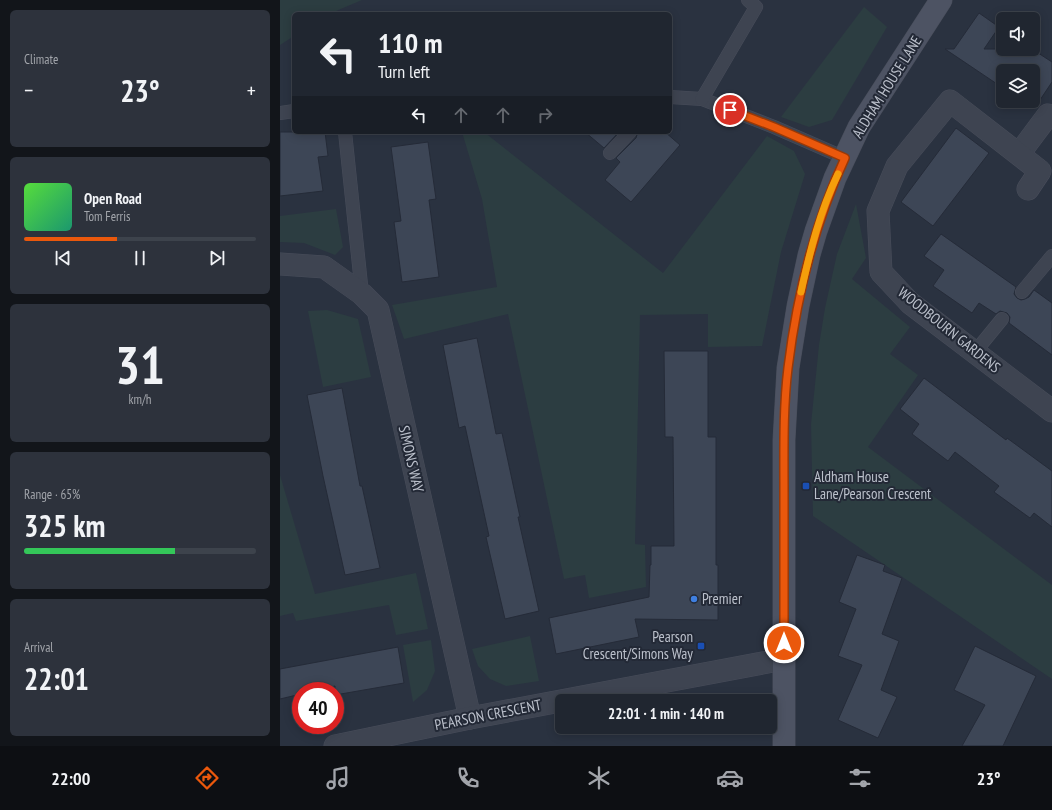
<!DOCTYPE html>
<html lang="en">
<head>
<meta charset="utf-8">
<style>
  :root { --surface:#202630; --page:#2d323c; --text:#f1f3f6; --muted:#a2a5ab; --line:#3d434c; --accent:#ea580c }
  body { margin:0; font-family:"PT Sans Narrow",sans-serif; background:var(--page); color:var(--text); height:100vh; display:flex; flex-direction:column; font-size:15px; white-space:nowrap }
  * { box-sizing:border-box; margin:0 }
  p { font-size:13px; color:var(--muted) }
  .icon { flex:none; width:22px; height:22px; fill:none; stroke:currentColor; stroke-width:2; stroke-linecap:round; stroke-linejoin:round }
  .map { position:relative; flex:1; overflow:hidden }
  .side { display:flex; flex-direction:column; gap:10px; padding:10px; background:#12151a; width:280px }
  .side>* { flex:none }
  .banner { position:absolute; left:12px; top:12px; width:380px; height:122px; border-radius:6px; box-shadow:0 2px 10px #0003,0 0 0 1px var(--line); background:#202630; color:var(--text); overflow:hidden }
  .buttons { position:absolute; left:716px; top:12px; display:grid; gap:8px }
  .buttons a { display:grid; place-items:center; width:44px; height:44px; border-radius:6px; background:var(--surface); box-shadow:0 2px 10px #0003,0 0 0 1px var(--line); font-size:20px }
  .speed { position:absolute; left:12px; top:682px; display:flex; gap:8px; font-size:20px; font-weight:700; text-align:center }
  .speed>* { display:grid; place-content:center; width:52px; height:52px; border-radius:50%; background:var(--surface); box-shadow:0 2px 10px #0003,0 0 0 1px var(--line); line-height:1 }
  .speed .limit { border:6px solid #d22; background:#fff; color:#111 }
  .pin { position:absolute; display:grid; place-items:center; width:34px; height:34px; color:#fff; margin:-17px; border:2px solid #fff; border-radius:50%; box-shadow:0 1px 4px #0007 }
  .me { position:absolute; width:44px; margin:-22px; rotate:0deg; stroke-linejoin:round; filter:drop-shadow(0 0 3px #0008) }
  .turn { display:flex; align-items:center; gap:14px; height:84px; padding:0 20px; font-size:18px }
  .turn .icon { width:52px; height:52px; stroke-width:2.5 }
  .turn b { display:block; font-size:28px; line-height:34px }
  .lanes { display:flex; align-items:center; height:38px; padding:0 20px; background:#0003; justify-content:center; gap:20px; direction:ltr }
  .lanes .off { opacity:.35 }
  .big { font-size:30px; font-weight:800; line-height:1.1 }
  .side .card { flex:1; display:flex; flex-direction:column; justify-content:center; gap:6px; min-width:0; padding:0 14px; border-radius:6px; background:var(--page) }
  .side .dial { align-items:center; gap:0 }
  .dial b { font-size:52px; line-height:1 }
  .song { display:flex; align-items:center; gap:12px }
  .cover { width:48px; height:48px; border-radius:6px; background:linear-gradient(135deg,hsl(110 70% 55%),hsl(160 70% 35%)) }
  .played { height:4px; border-radius:2px; background:linear-gradient(90deg,var(--accent) 40%,var(--line) 40%) }
  .keys { display:flex; justify-content:space-around; direction:ltr }
  .heat { display:flex; justify-content:space-between; align-items:center; font-size:22px; direction:ltr }
  .charge { height:6px; border-radius:3px; background:linear-gradient(90deg,#34c759 65%,var(--line) 0) }
  .trip { position:absolute; left:275px; top:694px; width:222px; height:40px; border-radius:6px; background:var(--surface); box-shadow:0 2px 10px #0003,0 0 0 1px var(--line); font-weight:800; line-height:40px; text-align:center }
  .tab-bar { display:flex; height:64px; justify-content:space-around; align-items:center; background:#0d0f13; color:var(--muted) }
  .tab-bar .icon { width:28px; height:28px }
  .tab-bar .selected { color:var(--accent) }
  .tab-bar b { font-size:18px; color:var(--text) }
  main { display:flex; flex:1; min-height:0 }
  .map>svg:first-child { display:block }
</style>
</head>
<body>
<main>
<section class="side">
<div class="card"><p>Climate</p>
<div class="heat"><a>−</a><b class="big">23°</b><a>+</a></div>
</div>
<div class="card">
<div class="song"><i class="cover"></i><div><b>Open Road</b><p>Tom Ferris</p></div></div>
<div class="played"></div>
<div class="keys"><svg class="icon" aria-label="previous" viewBox="0 0 24 24"><path d="M18 5L8 12l10 7zM5 5v14"/></svg><svg class="icon" aria-label="pause" viewBox="0 0 24 24"><path d="M8 5v14M16 5v14"/></svg><svg class="icon" aria-label="next" viewBox="0 0 24 24"><path d="M6 5l10 7-10 7zM19 5v14"/></svg></div>
</div>
<div class="card dial"><b>31</b><p>km/h</p></div>
<div class="card"><p>Range · 65%</p><b class="big">325 km</b><div class="charge"></div></div>
<div class="card"><p>Arrival</p><b class="big">22:01</b></div>
</section>
<div class="map">
<svg width="772" height="746" viewBox="0 0 772 746">
  <rect width="100%" height="100%" fill="#2a3240"/>
  <!-- green -->
  <g fill="#2c3d41">
    <path d="M0,0h82l-33,14h-35v22l-14,9z"/>
    <path d="M584,7l23,20 -55,93 -23,7 -28,-10z"/>
    <path d="M182,132h22l179,141 104,-137 27,15 11,23 -24,78 -19,94 -54,1v-33l-68,1 -5,229 10,1 1,42 -57,11 -4,-23 -21,4 -56,-265 -104,25 -12,-34 105,-18 -15,-88z"/>
    <path d="M576,204l10,54 -14,21 58,48 -20,27 28,21 -50,72 184,138v94l-239,-163 -2,-92 8,-79 6,-37 12,-54z"/>
    <path d="M56,209l7,38 -8,8 -31,-12 -24,-1v-26z"/>
    <path d="M47,310l31,9 13,58 -48,10 -15,-76z"/>
    <path d="M0,475l35,119 101,-21 12,56 -32,6 -7,-30 -93,16 -3,-8 -13,3z"/>
    <path d="M250,636l9,45 -33,5 -16,-7 -12,-13 -6,-17z"/>
    <path d="M151,640l4,31 -8,19 -14,12 -10,-57z"/>
  </g>
  <!-- building -->
  <g fill="#3d4656" stroke="#252b38">
    <path d="M699,13l20,14 -15,22h48l20,13v20l-18,27 -12,-8h11v-30h-30v17l-58,-39h9z"/>
    <path d="M676,128l33,25 -56,73 -32,-24z"/>
    <path d="M0,132h45l3,24 -10,1 5,34 -43,5z"/>
    <path d="M305,132h34l-15,16z"/>
    <path d="M358,132h27l15,13 -49,57 -26,-22 15,-18 -4,-4 20,-20z"/>
    <path d="M148,142l8,57 -7,1 10,77 -37,5 -8,-60 7,-1 -10,-74z"/>
    <path d="M661,234l75,53 -2,7 3,4 4,2 4,-1 4,-2 5,-7 18,13v52l-43,-32 1,-6 -3,-4 -7,-2 -4,3 -17,-11 -7,10 -39,-27 11,-16 -20,-14z"/>
    <path d="M197,338l19,96 6,-1 18,84h-2l21,94 -34,8 -19,-82 3,-1 -24,-110 -6,2 -16,-83z"/>
    <path d="M384,351h44v86h8v128h2v55l-83,-1 4,18 -83,17 -7,-36 100,-21 1,-32h1v-19h23l-1,-109h-8z"/>
    <path d="M644,378l82,62 1,-2 45,33v56l-18,-14 -4,5 -36,-26 5,-6 -44,-34 -7,9 -36,-27 7,-10 -19,-15z"/>
    <path d="M62,388l18,98h2l18,82 -35,7 -22,-99 -16,-81z"/>
    <path d="M577,555l28,10 -2,6 19,7 -20,56 17,7 -18,49 16,7 -19,41 -40,-18 24,-55 -24,-9 18,-47 -17,-7z"/>
    <path d="M695,646l61,30 -33,70h-41l23,-41 -31,-15z"/>
    <path d="M118,647l6,36 -69,12v-9l-21,5h-13v3l-21,5v-30z"/>
  </g>
  <g fill="none" stroke-linecap="round" stroke-linejoin="round">
    <!-- lane casing -->
    <g stroke="#484d5a" stroke-width="14">
      <g id="lane">
        <path d="M390,97l32,2 72,28 71,31"/>
        <path d="M422,99l54,-92 -8,-7"/>
        <path d="M0,113l14,-2"/>
        <path d="M65,132l17,162"/>
        <path d="M330,153l20,-21"/>
        <path d="M742,292l30,-36"/>
        <path d="M695,352l27,-33"/>
      </g>
    </g>
    <!-- street casing -->
    <g stroke="#484d5a" stroke-width="23">
      <g id="street">
        <path d="M739,154l29,-39"/>
        <path d="M748,189l12,-18 -90,-70 -53,65 -19,45 3,61 29,31 142,108"/>
        <path d="M0,264l44,3 38,27 16,16 92,408"/>
        <path d="M55,746l135,-28 314,-59"/>
      </g>
    </g>
    <!-- secondary casing -->
    <g stroke="#484d5a" stroke-width="23">
      <path id="secondary" d="M504,746v-306l4,-72 10,-62 11,-51 7,-24 19,-53 24,-51 82,-127"/>
    </g>
    <!-- lane -->
    <use href="#lane" stroke="#3e4451" stroke-width="13"/>
    <!-- street -->
    <use href="#street" stroke="#3e4451" stroke-width="22"/>
    <!-- secondary -->
    <use href="#secondary" stroke="#4d5363" stroke-width="22"/>
  </g>
  <g fill="none" stroke-linecap="round" stroke-linejoin="round">
    <!-- route casing -->
    <g stroke="#983908" stroke-width="10">
      <path id="route" d="M450,110l44,17 71,31c-31,66 -48,137 -57,210 -5,41 -4,83 -4,124 0,50 0,101 0,151"/>
    </g>
    <!-- route -->
    <use href="#route" stroke="#ea580c" stroke-width="7"/>
    <!-- slow -->
    <path stroke="#f59e0b" stroke-width="7" d="M521,292c9,-41 19,-81 37,-118"/>
  </g>
  <!-- markers -->
  <g fill="#1a4fb4" stroke="#232936" stroke-width="1.5">
    <rect x="522" y="482" width="8" height="8" rx="2"/>
    <rect x="417" y="642" width="8" height="8" rx="2"/>
  </g>
  <circle fill="#3f7fe0" stroke="#232936" stroke-width="1.5" cx="414" cy="599" r="4"/>
  <g text-anchor="middle" stroke-width="4" stroke-linejoin="round" paint-order="stroke">
    <!-- street labels -->
    <g font-size="15" fill="#bbc0cb" stroke="#232936">
      <text transform="translate(607 87) rotate(-58)" y="5">ALDHAM HOUSE LANE</text>
      <text transform="translate(669 330) rotate(39)" y="5">WOODBOURN GARDENS</text>
      <text transform="translate(131 459) rotate(77)" y="5">SIMONS WAY</text>
      <text transform="translate(208 715) rotate(-11)" y="5">PEARSON CRESCENT</text>
    </g>
    <!-- poi labels -->
    <g font-size="15" fill="#bbc0cb" stroke="#232936" text-anchor="start">
      <text x="534" y="482">Aldham House<tspan x="534" dy="17">Lane/Pearson Crescent</tspan></text>
      <text x="422" y="604">Premier</text>
      <text x="413" y="642" text-anchor="end">Pearson<tspan x="413" dy="17">Crescent/Simons Way</tspan></text>
    </g>
  </g>
</svg>
<div class="buttons">
<a><svg class="icon" aria-label="sound" viewBox="0 0 24 24"><path d="M4 9h4l5-4v14l-5-4H4zM17 9q2 3 0 6"/></svg></a>
<a><svg class="icon" aria-label="layers" viewBox="0 0 24 24"><path d="M12 4l9 5-9 5-9-5zM3 14l9 5 9-5"/></svg></a>
</div>
<div class="speed"><div class="limit">40</div></div>
<div class="pin" style="left:450px;top:110px;background:#d93025"><svg class="icon" aria-label="arrive" viewBox="0 0 24 24"><path d="M6 21V4h12l-3 4 3 4H6"/></svg></div>
<svg class="me" style="left:504px;top:643px" viewBox="-20 -20 40 40"><circle r="17" fill="#ea580c" stroke="#fff" stroke-width="3"/><path d="M0-11L8 9 0 5-8 9z" fill="#fff"/></svg>
<div class="trip">22:01 · 1 min · 140 m</div>
<div class="banner">
<div class="turn"><svg class="icon" aria-label="left" viewBox="0 0 24 24"><path d="M17 20v-9H6M10 6l-5 5 5 5"/></svg><div><b>110 m</b>Turn left</div></div>
<div class="lanes"><svg class="icon" aria-label="left" viewBox="0 0 24 24"><path d="M17 20v-9H6M10 6l-5 5 5 5"/></svg><svg class="icon off" aria-label="ahead" viewBox="0 0 24 24"><path d="M12 20V5M6 11l6-6 6 6"/></svg><svg class="icon off" aria-label="ahead" viewBox="0 0 24 24"><path d="M12 20V5M6 11l6-6 6 6"/></svg><svg class="icon off" aria-label="right" viewBox="0 0 24 24"><path d="M7 20v-9h11M14 6l5 5-5 5"/></svg></div>
</div>
</div>
</main>
<nav class="tab-bar">
<b>22:00</b>
<svg class="icon selected" aria-label="directions" viewBox="0 0 24 24"><path d="M12 3l9 9-9 9-9-9zM9 14v-3h6M13 9l2 2-2 2"/></svg>
<svg class="icon" aria-label="music" viewBox="0 0 24 24"><path d="M9 18V5l10-2v13"/><circle cx="6" cy="18" r="3"/><circle cx="16" cy="16" r="3"/></svg>
<svg class="icon" aria-label="phone" viewBox="0 0 24 24"><path d="M5 4h4l2 5-3 2q2 4 5 5l2-3 5 2v4C11 20 4 13 5 4z"/></svg>
<svg class="icon" aria-label="climate" viewBox="0 0 24 24"><path d="M12 3v18M4 7l16 10M4 17L20 7"/></svg>
<svg class="icon" aria-label="car" viewBox="0 0 24 24"><path d="M5 17H2v-5l4-1 3-4h7l3 4 3 1v5h-3M9 17h6M6 11h13"/><circle cx="7" cy="17" r="2"/><circle cx="17" cy="17" r="2"/></svg>
<svg class="icon" aria-label="filters" viewBox="0 0 24 24"><path d="M4 7h16M4 17h16"/><circle cx="9" cy="7" r="2"/><circle cx="15" cy="17" r="2"/></svg>
<b>23°</b>
</nav>
</body>
</html>
